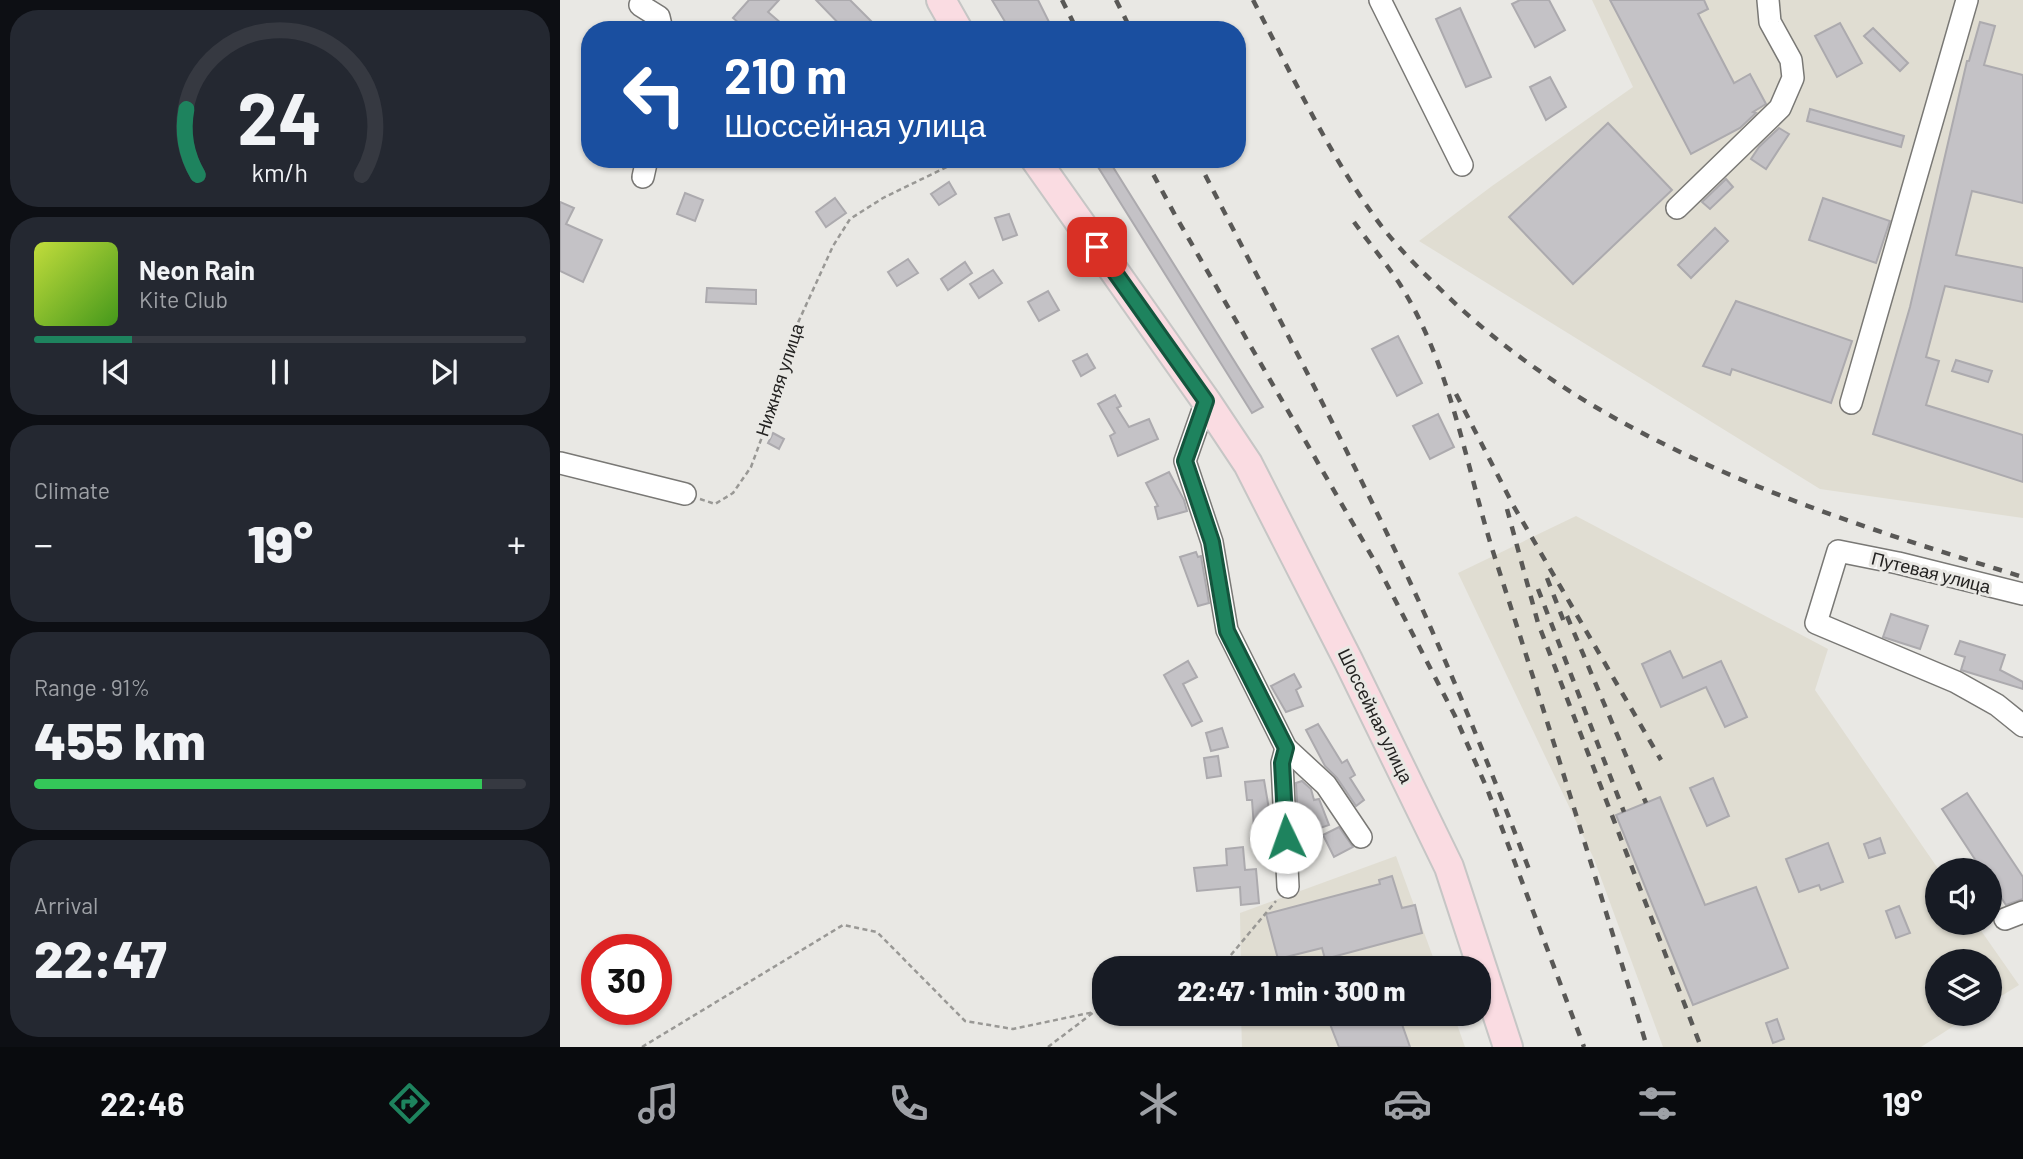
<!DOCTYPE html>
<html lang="en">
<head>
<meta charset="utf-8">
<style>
  :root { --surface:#171b24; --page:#242831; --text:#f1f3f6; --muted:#9ea1a6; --line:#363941; --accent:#1e835e }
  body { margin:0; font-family:Barlow,sans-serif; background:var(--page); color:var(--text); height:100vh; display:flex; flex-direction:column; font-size:26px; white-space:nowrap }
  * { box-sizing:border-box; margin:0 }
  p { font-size:23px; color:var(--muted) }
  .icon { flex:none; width:38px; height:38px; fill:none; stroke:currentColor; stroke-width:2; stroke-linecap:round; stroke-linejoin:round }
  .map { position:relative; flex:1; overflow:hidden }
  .panel { display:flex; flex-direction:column; gap:10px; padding:10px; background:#0d0f14; width:560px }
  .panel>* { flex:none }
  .top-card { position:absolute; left:21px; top:21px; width:665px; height:147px; border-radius:28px; box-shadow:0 2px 5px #0004; background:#1a4fa0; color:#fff; overflow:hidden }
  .buttons { position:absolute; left:1365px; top:858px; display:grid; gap:14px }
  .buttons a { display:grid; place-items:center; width:77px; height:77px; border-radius:50%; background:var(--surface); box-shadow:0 2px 5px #0004; font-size:35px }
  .speed { position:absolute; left:21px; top:934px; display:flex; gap:14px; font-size:35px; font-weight:700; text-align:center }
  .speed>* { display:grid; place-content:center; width:91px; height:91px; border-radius:50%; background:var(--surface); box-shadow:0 2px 5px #0004; line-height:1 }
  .speed .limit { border:10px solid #d22; background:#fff; color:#111 }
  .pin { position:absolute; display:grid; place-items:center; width:60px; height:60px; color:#fff; margin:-30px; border-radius:14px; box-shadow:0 4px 10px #0006 }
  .me { position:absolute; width:77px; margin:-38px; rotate:357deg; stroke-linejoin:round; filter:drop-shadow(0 0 5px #0008) }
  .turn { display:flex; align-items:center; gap:24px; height:147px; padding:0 28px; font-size:32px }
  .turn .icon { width:91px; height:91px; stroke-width:2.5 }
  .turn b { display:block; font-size:49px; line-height:60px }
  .big { font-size:52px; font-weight:800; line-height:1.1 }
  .panel .tile { flex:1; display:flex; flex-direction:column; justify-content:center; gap:10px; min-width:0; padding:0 24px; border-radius:28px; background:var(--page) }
  .panel .dial { align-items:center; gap:0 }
  .dial svg { height:182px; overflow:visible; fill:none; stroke:var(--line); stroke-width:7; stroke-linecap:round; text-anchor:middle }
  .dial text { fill:var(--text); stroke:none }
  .song { display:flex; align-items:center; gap:21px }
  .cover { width:84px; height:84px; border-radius:10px; background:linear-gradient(135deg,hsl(70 70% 55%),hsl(100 70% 35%)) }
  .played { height:7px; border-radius:4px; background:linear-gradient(90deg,var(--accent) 20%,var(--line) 20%) }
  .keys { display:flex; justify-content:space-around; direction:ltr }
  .heat { display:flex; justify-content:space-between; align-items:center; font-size:38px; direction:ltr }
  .charge { height:10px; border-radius:5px; background:linear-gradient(90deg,#34c759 91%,var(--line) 0) }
  .trip { position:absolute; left:532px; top:956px; width:399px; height:70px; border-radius:28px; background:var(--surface); box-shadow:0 2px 5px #0004; font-weight:800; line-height:70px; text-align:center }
  .menu { display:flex; height:112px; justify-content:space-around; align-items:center; background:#090b0e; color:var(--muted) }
  .menu .icon { width:49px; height:49px }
  .menu .selected { color:var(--accent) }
  .menu b { font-size:32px; color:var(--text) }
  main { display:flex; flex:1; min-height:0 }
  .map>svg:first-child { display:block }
</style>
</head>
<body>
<main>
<section class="panel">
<div class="tile dial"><svg viewBox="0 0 100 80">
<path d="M14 69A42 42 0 1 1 86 69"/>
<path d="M14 69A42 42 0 0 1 9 40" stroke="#1e835e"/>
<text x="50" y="56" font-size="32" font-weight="700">24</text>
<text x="50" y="72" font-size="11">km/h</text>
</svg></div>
<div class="tile">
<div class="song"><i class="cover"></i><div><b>Neon Rain</b><p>Kite Club</p></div></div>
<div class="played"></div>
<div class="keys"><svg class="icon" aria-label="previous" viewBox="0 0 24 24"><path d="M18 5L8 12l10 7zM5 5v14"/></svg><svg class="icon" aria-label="pause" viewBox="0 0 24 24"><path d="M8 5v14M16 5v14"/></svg><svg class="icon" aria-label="next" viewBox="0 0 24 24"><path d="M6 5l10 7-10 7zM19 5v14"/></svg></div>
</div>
<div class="tile"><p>Climate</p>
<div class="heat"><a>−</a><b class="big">19°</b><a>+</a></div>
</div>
<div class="tile"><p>Range · 91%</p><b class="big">455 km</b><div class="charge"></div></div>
<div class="tile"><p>Arrival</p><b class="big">22:47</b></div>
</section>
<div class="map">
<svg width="1463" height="1047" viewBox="0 0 1463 1047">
  <rect width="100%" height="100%" fill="#e9e8e4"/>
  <!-- built -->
  <g fill="#e0ddd2">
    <path d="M1032,0h431v518l-203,-29 -401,-248 73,-55 141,-99z"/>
    <path d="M1016,516l252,133 -13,41 124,180h-2v52h38l44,63 -29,18v-42h-53v52h37l-53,34h-258l-69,-188 -136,-286z"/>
    <path d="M836,856l41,112h-196l-1,-55z"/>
    <path d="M681,1013h212l12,34h-223z"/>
  </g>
  <!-- building -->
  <g fill="#c4c2c6" stroke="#acaaae" stroke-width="2">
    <path d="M189,0h30l-11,12 21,18h-42l-14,-12z"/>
    <path d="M256,0h34l30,30h-35z"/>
    <path d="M432,0h46l15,30h-43z"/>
    <path d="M960,0h29l16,30 -30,17 -23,-43z"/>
    <path d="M1050,0h94l4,9 -10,5 36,69 16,-9 16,30 -13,8 3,1 -16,15 -49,26z"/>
    <path d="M900,8l31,69 -25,10 -30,-68z"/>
    <path d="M1420,22l15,4 -11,39 39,10v128l-51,-12 -16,64 67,13v34l-78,-16 -19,71 13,4 -13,44 97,30v47l-150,-48 37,-127 57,-246h2z"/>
    <path d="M1280,23l22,40 -25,14 -22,-41z"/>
    <path d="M1313,28l35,35 -8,8 -36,-35z"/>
    <path d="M990,77l16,30 -20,13 -16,-33z"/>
    <path d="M1250,109l94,27 -3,11 -94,-26z"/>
    <path d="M1048,123l64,67 -99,94 -64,-67z"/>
    <path d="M1219,128l10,6 -23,35 -15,-10 8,-12z"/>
    <path d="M533,159h15l155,248 -11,6z"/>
    <path d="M1166,179l7,8 -23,22 -8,-7z"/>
    <path d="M389,182l7,12 -17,11 -8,-11z"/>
    <path d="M125,193l18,7 -8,21 -18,-7z"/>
    <path d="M275,198l11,15 -20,14 -10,-15z"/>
    <path d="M1263,198l67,23 -14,42 -67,-23z"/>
    <path d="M0,202l14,6 -8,16 36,16 -19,42 -23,-11z"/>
    <path d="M449,214l8,21 -14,5 -8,-22z"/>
    <path d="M1155,228l13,13 -37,37 -13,-13z"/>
    <path d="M348,259l10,14 -21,13 -9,-14z"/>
    <path d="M405,262l7,11 -24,17 -7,-11z"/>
    <path d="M433,270l9,13 -23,15 -9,-14z"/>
    <path d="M147,288l49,2v14l-50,-2z"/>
    <path d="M488,291l11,19 -20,11 -11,-19z"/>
    <path d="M1176,301l116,40 -21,62 -99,-34 -2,6 -27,-9z"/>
    <path d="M838,336l24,47 -25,13 -25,-47z"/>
    <path d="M527,354l8,14 -14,8 -8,-15z"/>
    <path d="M1396,360l36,11 -4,11 -36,-11z"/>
    <path d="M555,395l6,11 -4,2 12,19 20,-8 9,20 -40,17 -8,-20 5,-3 -17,-29z"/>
    <path d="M878,414l16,33 -24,12 -17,-33z"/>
    <path d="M213,433l11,6 -5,10 -11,-6z"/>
    <path d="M609,472l15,28 3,11 -29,8 -3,-12 3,-1 -12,-23z"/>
    <path d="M636,552l2,5 3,-1 8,47 -11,3 -18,-49z"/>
    <path d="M1331,614l37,12 -8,23 -37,-12z"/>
    <path d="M1400,641l45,14 -5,15 23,12v7l-62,-19 4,-13 -10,-3z"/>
    <path d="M1110,651l13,27 38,-17 26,56 -22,10 -19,-40 -45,20 -19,-43z"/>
    <path d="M628,661l9,16 -14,7 19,37 -10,5 -28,-51z"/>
    <path d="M734,674l7,13 -5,3 7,16 -17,6 -15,-26z"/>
    <path d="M758,724l24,39 5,-3 8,15 -5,3 14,22 -8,6 -19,-28 -12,-12 -19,-36z"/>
    <path d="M662,728l6,19 -17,4 -5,-18z"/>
    <path d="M658,756l3,20 -14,2 -3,-20z"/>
    <path d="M1153,778l16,38 -22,10 -17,-38z"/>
    <path d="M704,780l8,47 -18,1 -2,-28h-5l-2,-18z"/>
    <path d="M742,781l9,8 3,11 5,-1 10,26 -26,9 -5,-14 -2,-37z"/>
    <path d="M1407,793l56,84v22l-17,6 -16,-24v-11h-8l-40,-61z"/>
    <path d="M1100,797l45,108 51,-18 32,81 -95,37 -77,-190z"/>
    <path d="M779,827l14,20 -19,10 -11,-22z"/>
    <path d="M1320,838l5,15 -16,5 -5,-14z"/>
    <path d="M1268,843l15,39 -22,8 -2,-5 -20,7 -13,-33z"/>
    <path d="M683,847l2,23 11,-1 3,34 -18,2 -1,-18 -43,4 -3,-23 33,-3 -1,-16z"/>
    <path d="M832,876l10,32 13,-3 7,28 -97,26 -3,-11 -44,11 -12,-45 114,-30 -1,-4z"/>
    <path d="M1339,906l11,27 -14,5 -10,-27z"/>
    <path d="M801,1013h37l12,34h-71l-9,-23z"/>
    <path d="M1217,1019l7,20 -11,4 -7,-20z"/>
  </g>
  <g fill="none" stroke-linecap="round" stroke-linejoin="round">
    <!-- minor casing -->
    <g stroke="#797875" stroke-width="24">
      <g id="minor">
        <path d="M82,0l-2,5 19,12 3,13"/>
        <path d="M820,0l82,165"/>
        <path d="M83,177l4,-18"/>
        <path d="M1117,208l103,-100 13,-30 -2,-18 -21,-38 -2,-22"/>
        <path d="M646,401l-21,60 27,81 15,88 59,118 40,37 35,52"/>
        <path d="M1291,403l116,-403"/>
        <path d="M0,463l125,31"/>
        <path d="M1463,594l-125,-31 -60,-12 -22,72 140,59 41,23 26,21"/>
        <path d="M726,748l-4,15 6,124"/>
        <path d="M1445,919l18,-7"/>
      </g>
    </g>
    <!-- major casing -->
    <g stroke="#c6c6c5" stroke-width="32">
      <g id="major">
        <path d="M381,0l17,30"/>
        <path d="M475,159l171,242 42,63 100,196 101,207 59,180"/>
      </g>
    </g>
    <!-- path -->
    <g stroke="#999895" stroke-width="2.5" stroke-dasharray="5 3.5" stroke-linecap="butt">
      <path d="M140,499l15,5 18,-11 18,-26 26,-71 14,-58 42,-92 17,-27 33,-21 80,-39"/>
      <path d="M660,968l56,-67"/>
      <path d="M82,1047l201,-122 34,7 88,89 48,8 81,-17"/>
      <path d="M488,1047l46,-35 10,-1"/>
    </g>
    <!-- minor -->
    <use href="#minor" stroke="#fff" stroke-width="21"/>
    <!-- major -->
    <use href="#major" stroke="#fadce2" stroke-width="28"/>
    <!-- rail -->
    <g stroke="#595856" stroke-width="4.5" stroke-dasharray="9 9" stroke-linecap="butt">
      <path d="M502,0l15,30"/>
      <path d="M556,0l15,30"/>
      <path d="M693,0c38,73 73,149 121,216 17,24 39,47 60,67 158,159 380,230 589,294"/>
      <path d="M585,159l30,56 203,352 77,149 33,75 96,256"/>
      <path d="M637,159c66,129 134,257 196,387 51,106 95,216 137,326"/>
      <path d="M794,222c15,21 33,42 47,64 52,84 65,183 95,275 52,161 102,324 151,486"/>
      <path d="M896,394l57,111 148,255"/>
      <path d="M947,509l31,114 163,424"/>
      <path d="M987,578l19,49"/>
      <path d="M978,589l86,223"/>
      <path d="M1007,616l79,187"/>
    </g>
  </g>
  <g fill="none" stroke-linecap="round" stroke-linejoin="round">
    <!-- route casing -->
    <g stroke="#14553d" stroke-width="18">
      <path id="route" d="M537,247l109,154 -21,60 27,81 15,89 59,117 -4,15 4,74"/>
    </g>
    <!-- route -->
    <use href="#route" stroke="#1e835e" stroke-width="12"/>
  </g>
  <g text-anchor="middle" stroke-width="6" stroke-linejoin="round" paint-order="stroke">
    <!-- street labels -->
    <g font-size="18" fill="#232221" stroke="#e9e8e4">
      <text transform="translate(220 380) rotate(-72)" y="6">Нижняя улица</text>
      <text transform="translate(1371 573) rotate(14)" y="6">Путевая улица</text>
      <text transform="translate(815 716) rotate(64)" y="6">Шоссейная улица</text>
    </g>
  </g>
</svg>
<div class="buttons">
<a><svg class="icon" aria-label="sound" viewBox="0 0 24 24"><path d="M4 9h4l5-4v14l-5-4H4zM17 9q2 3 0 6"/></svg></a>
<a><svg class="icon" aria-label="layers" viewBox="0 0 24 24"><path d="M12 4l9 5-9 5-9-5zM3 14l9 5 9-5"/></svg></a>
</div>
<div class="speed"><div class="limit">30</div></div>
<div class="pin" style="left:537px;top:247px;background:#d93025"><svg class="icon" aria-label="arrive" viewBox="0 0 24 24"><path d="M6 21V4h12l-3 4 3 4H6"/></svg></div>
<svg class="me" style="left:726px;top:837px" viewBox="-20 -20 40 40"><circle r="19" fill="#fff"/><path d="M0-13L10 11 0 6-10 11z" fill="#1e835e"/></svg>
<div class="trip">22:47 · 1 min · 300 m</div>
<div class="top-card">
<div class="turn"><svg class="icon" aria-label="left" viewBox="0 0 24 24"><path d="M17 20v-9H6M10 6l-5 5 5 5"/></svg><div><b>210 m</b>Шоссейная улица</div></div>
</div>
</div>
</main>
<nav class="menu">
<b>22:46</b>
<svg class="icon selected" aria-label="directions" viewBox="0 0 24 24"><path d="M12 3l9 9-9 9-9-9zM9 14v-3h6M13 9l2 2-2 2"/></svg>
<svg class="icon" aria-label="music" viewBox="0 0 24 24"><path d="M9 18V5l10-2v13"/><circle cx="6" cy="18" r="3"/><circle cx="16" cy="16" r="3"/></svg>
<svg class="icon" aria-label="phone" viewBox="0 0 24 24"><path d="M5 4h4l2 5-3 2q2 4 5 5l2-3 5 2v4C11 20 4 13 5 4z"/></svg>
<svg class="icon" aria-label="climate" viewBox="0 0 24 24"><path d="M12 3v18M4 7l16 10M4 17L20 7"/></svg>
<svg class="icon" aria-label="car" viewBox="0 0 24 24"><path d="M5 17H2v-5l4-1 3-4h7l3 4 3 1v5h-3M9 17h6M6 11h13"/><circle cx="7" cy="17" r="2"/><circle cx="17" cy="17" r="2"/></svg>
<svg class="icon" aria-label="filters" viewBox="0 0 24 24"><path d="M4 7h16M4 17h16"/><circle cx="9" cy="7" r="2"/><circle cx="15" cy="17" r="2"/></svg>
<b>19°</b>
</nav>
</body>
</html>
